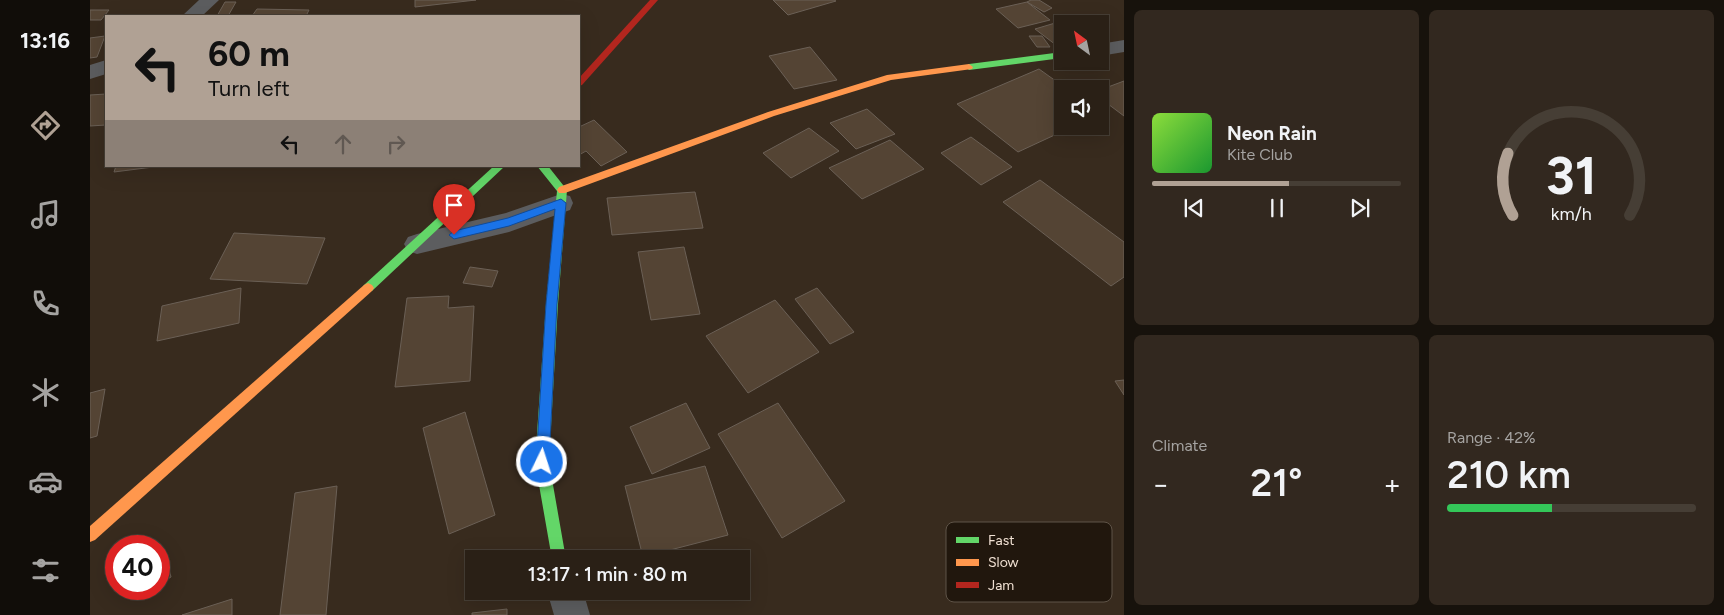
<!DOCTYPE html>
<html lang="en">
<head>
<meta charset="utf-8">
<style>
  :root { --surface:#2a2016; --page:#32281f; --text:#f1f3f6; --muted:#a5a3a1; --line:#463e35; --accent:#b0a194 }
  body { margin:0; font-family:Figtree,sans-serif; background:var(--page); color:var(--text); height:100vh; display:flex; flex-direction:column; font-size:19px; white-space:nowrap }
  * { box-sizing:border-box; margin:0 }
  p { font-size:16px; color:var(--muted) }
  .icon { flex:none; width:28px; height:28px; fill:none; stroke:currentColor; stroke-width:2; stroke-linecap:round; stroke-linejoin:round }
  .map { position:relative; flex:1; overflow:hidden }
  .sheet { display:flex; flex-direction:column; gap:10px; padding:10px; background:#17120c; width:600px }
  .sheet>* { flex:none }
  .hud { position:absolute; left:15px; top:15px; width:475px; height:152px; border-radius:0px; box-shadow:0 5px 20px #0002,0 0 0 1px var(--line); background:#b0a194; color:#111; overflow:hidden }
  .needle { width:32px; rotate:327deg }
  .fabs { position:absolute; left:964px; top:15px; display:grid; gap:10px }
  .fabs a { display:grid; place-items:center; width:55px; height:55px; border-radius:0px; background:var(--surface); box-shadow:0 5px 20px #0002,0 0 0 1px var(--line); font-size:25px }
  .speed { position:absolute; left:15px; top:535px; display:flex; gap:10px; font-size:25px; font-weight:700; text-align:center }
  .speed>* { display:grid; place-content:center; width:65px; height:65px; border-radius:50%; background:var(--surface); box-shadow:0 5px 20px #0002,0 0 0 1px var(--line); line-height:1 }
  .speed .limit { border:8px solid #d22; background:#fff; color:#111 }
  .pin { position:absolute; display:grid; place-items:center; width:42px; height:42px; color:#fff; margin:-51px -21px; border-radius:50% 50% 50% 0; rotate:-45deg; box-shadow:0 0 5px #0007 }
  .pin .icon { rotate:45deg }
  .me { position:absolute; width:55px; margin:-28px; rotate:4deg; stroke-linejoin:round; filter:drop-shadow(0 0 4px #0008) }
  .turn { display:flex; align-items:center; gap:18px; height:105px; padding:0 20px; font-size:22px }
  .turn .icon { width:65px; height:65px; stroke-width:2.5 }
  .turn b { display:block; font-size:35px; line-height:42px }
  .lanes { display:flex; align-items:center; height:48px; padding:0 20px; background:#0003; justify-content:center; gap:25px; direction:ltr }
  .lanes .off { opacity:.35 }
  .big { font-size:38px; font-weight:600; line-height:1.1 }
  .sheet .card { flex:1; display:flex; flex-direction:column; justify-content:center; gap:8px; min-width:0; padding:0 18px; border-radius:8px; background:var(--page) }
  .sheet .dial { align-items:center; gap:0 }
  .dial svg { height:130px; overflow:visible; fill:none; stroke:var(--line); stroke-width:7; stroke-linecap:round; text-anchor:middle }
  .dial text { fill:var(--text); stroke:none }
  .song { display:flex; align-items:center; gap:15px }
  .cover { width:60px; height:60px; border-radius:8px; background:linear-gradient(135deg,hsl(90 70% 55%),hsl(130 70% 35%)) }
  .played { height:5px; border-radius:2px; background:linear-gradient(90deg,var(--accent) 55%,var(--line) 55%) }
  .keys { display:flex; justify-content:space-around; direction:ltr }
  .heat { display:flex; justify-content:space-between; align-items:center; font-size:28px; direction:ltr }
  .charge { height:8px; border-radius:4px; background:linear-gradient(90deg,#34c759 42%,var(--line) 0) }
  .sheet .tiles { flex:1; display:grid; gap:10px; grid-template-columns:repeat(2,1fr) }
  .trip { position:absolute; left:375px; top:550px; width:285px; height:50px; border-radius:0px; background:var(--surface); box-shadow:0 5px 20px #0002,0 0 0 1px var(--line); font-weight:600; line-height:50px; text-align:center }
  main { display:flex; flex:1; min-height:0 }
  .dock { display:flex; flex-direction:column; width:90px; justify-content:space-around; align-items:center; background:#110d09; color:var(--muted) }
  .dock .icon { width:35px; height:35px }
  .dock .current { color:var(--accent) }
  .dock b { font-size:22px; color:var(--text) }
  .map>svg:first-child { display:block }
</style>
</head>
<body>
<main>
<nav class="dock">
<b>13:16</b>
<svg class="icon current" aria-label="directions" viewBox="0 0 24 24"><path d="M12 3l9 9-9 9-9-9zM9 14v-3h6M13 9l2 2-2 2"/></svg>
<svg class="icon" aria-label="music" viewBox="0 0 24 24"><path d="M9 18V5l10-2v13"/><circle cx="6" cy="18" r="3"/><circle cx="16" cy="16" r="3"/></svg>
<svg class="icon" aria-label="phone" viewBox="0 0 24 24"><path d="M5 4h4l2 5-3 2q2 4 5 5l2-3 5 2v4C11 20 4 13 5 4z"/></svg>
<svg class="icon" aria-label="climate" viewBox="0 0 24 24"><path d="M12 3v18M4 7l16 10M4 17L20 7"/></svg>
<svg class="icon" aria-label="car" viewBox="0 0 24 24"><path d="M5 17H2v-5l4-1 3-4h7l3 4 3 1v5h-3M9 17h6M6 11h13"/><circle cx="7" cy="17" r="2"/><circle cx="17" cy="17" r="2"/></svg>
<svg class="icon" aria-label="filters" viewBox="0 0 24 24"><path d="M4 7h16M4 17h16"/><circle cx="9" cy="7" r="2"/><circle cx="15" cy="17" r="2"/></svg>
</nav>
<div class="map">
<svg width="1034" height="615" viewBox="0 0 1034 615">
  <rect width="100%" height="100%" fill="#382b1e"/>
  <!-- building -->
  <g fill="#544434" stroke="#6b6056">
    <path d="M325,0h61l-61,7z"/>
    <path d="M683,0h61l2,1 -48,14z"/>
    <path d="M941,0h8l13,8 -8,4 -17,-10z"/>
    <path d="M135,2h11l-8,14h-11z"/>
    <path d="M937,2l23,18 -32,8 -22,-19z"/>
    <path d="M167,9l52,1 -3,6h-54z"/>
    <path d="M0,10h19l-8,10h-11z"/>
    <path d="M982,18l8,6h-18v19l-6,2 -21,-16z"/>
    <path d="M15,36l-8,21 -7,1v-20z"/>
    <path d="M939,36h13l8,11h-13z"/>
    <path d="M720,47l27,33 -43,9 -25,-33z"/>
    <path d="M949,69l28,20h-5v37h12l-56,26 -61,-48z"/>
    <path d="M1034,81v35l-24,-18v-8z"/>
    <path d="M16,94v31l-16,1v-31z"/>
    <path d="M777,109l28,25 -39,15 -26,-26z"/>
    <path d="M504,120l33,32 -26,14 -15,-15 -7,4v-28z"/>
    <path d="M719,128l30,23 -48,27 -28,-25z"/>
    <path d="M881,137l41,30 -31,18 -40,-32z"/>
    <path d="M800,140l34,29 -62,30 -33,-31z"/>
    <path d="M26,166h45l-47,6z"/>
    <path d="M950,180l84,62v35l-13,9 -108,-84z"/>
    <path d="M605,192l8,36 -91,7 -5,-37z"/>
    <path d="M144,233l91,5 -18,46 -97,-5z"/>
    <path d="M594,247l16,67 -49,6 -13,-68z"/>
    <path d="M380,267l28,4 -6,16 -29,-4z"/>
    <path d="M151,288l-2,35 -82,18 5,-35z"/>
    <path d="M727,288l37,44 -24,12 -35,-45z"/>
    <path d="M359,296l-1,12 26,-2 -4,75 -75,6 12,-89z"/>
    <path d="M685,300l44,52 -71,41 -42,-57z"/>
    <path d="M1034,380v15l-9,-14z"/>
    <path d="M15,389l-8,47 -7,2v-45z"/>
    <path d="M596,403l24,45 -58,26 -22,-47z"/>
    <path d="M688,403l67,98 -63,37 -64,-104z"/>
    <path d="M375,412l30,103 -46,19 -26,-106z"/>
    <path d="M615,466l23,69 -85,22 -18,-71z"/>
    <path d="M247,486l-11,129h-46l15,-122z"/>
    <path d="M75,553l6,24 -12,7v-27z"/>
    <path d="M142,599v16h-50z"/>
    <path d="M417,609v6h-35v-2z"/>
  </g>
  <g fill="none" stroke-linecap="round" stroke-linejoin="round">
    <!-- street -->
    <g fill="#5c5d5f" fill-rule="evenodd">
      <path d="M109,0h20l-17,16h-20z"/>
      <path d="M1034,40v12l-24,4v-12z"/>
      <path d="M16,60v14l-16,5v-14z"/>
      <path d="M471,194l9,2 3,7 -3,7 -61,22 -92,22 -9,-3 -4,-7 4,-7 9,-3 89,-21z"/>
      <path d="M457,591h36l7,24h-36z"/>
    </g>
    <!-- fast -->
    <g fill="#63d668" fill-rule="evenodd">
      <path d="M972,52v6l-93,12 -4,-3 4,-3z"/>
      <path d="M404,166h11l-133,125h-8l-2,-3 2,-3z"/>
      <path d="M447,166h11l19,24 -9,114 -9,158 17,97h-14l-17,-97 11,-158 11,-113z"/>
    </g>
    <!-- slow -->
    <g fill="#ff974d" fill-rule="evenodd">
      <path d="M879,64l4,3 -1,2 -81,11 -117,36 -209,77h-6l-2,-3 2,-3 209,-75 119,-37z"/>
      <path d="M278,283l4,2 2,3 -2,3 -277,249 -5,2v-16l274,-241z"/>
    </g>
    <!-- jam -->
    <path fill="#b3261e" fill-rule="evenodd" d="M560,0h8l-76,85 -3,1v-8z"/>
  </g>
  <!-- route -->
  <path fill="#1a73e8" stroke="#114b97" d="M471,199l5,4 -9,101 -8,158 -2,5 -5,2 -4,-2 -2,-5 10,-158 9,-95 -46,17 -55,13 -5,-4 5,-4 54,-13z"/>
  <!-- legend -->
  <rect x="856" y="522" width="166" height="80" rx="8" fill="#21170d" stroke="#5f5448" stroke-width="1"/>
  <rect x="866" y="537" width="23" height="6" fill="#63d668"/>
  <rect x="866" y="559" width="23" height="7" fill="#ff974d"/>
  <rect x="866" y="582" width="23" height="6" fill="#b3261e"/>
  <g font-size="14" fill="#f1e1d3">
    <text x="898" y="545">Fast</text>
    <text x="898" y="567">Slow</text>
    <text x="898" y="590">Jam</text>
  </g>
</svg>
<div class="fabs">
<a><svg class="needle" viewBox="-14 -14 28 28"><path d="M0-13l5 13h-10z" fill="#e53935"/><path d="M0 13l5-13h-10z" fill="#a5a3a1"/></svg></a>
<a><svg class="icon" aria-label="sound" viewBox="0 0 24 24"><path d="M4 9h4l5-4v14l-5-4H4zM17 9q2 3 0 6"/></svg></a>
</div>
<div class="speed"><div class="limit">40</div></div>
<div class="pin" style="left:364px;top:235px;background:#d93025"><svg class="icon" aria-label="arrive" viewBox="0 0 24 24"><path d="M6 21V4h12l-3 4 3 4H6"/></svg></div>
<svg class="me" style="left:452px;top:462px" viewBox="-20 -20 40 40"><circle r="17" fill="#1a73e8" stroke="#fff" stroke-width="3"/><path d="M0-11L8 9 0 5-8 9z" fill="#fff"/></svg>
<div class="trip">13:17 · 1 min · 80 m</div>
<div class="hud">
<div class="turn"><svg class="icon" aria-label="left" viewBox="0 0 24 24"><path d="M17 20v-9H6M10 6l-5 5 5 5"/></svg><div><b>60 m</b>Turn left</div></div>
<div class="lanes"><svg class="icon" aria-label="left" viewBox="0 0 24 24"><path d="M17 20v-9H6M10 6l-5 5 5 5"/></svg><svg class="icon off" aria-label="ahead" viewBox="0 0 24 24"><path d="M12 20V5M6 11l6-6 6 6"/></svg><svg class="icon off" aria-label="right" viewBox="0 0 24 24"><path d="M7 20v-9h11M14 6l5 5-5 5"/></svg></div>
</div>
</div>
<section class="sheet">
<div class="tiles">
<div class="card">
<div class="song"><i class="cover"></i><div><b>Neon Rain</b><p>Kite Club</p></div></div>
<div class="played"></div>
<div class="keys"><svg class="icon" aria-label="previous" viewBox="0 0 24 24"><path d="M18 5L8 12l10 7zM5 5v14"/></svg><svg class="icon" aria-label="pause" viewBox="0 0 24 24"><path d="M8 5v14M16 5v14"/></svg><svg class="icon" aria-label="next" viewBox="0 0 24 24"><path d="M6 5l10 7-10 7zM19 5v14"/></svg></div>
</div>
<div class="card dial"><svg viewBox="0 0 100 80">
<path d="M14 69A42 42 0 1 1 86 69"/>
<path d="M14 69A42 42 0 0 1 11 31" stroke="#b0a194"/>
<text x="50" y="56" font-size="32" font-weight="700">31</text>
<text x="50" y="72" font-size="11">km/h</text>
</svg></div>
<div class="card"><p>Climate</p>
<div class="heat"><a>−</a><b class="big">21°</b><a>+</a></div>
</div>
<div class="card"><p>Range · 42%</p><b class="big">210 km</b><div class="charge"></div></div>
</div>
</section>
</main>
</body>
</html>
